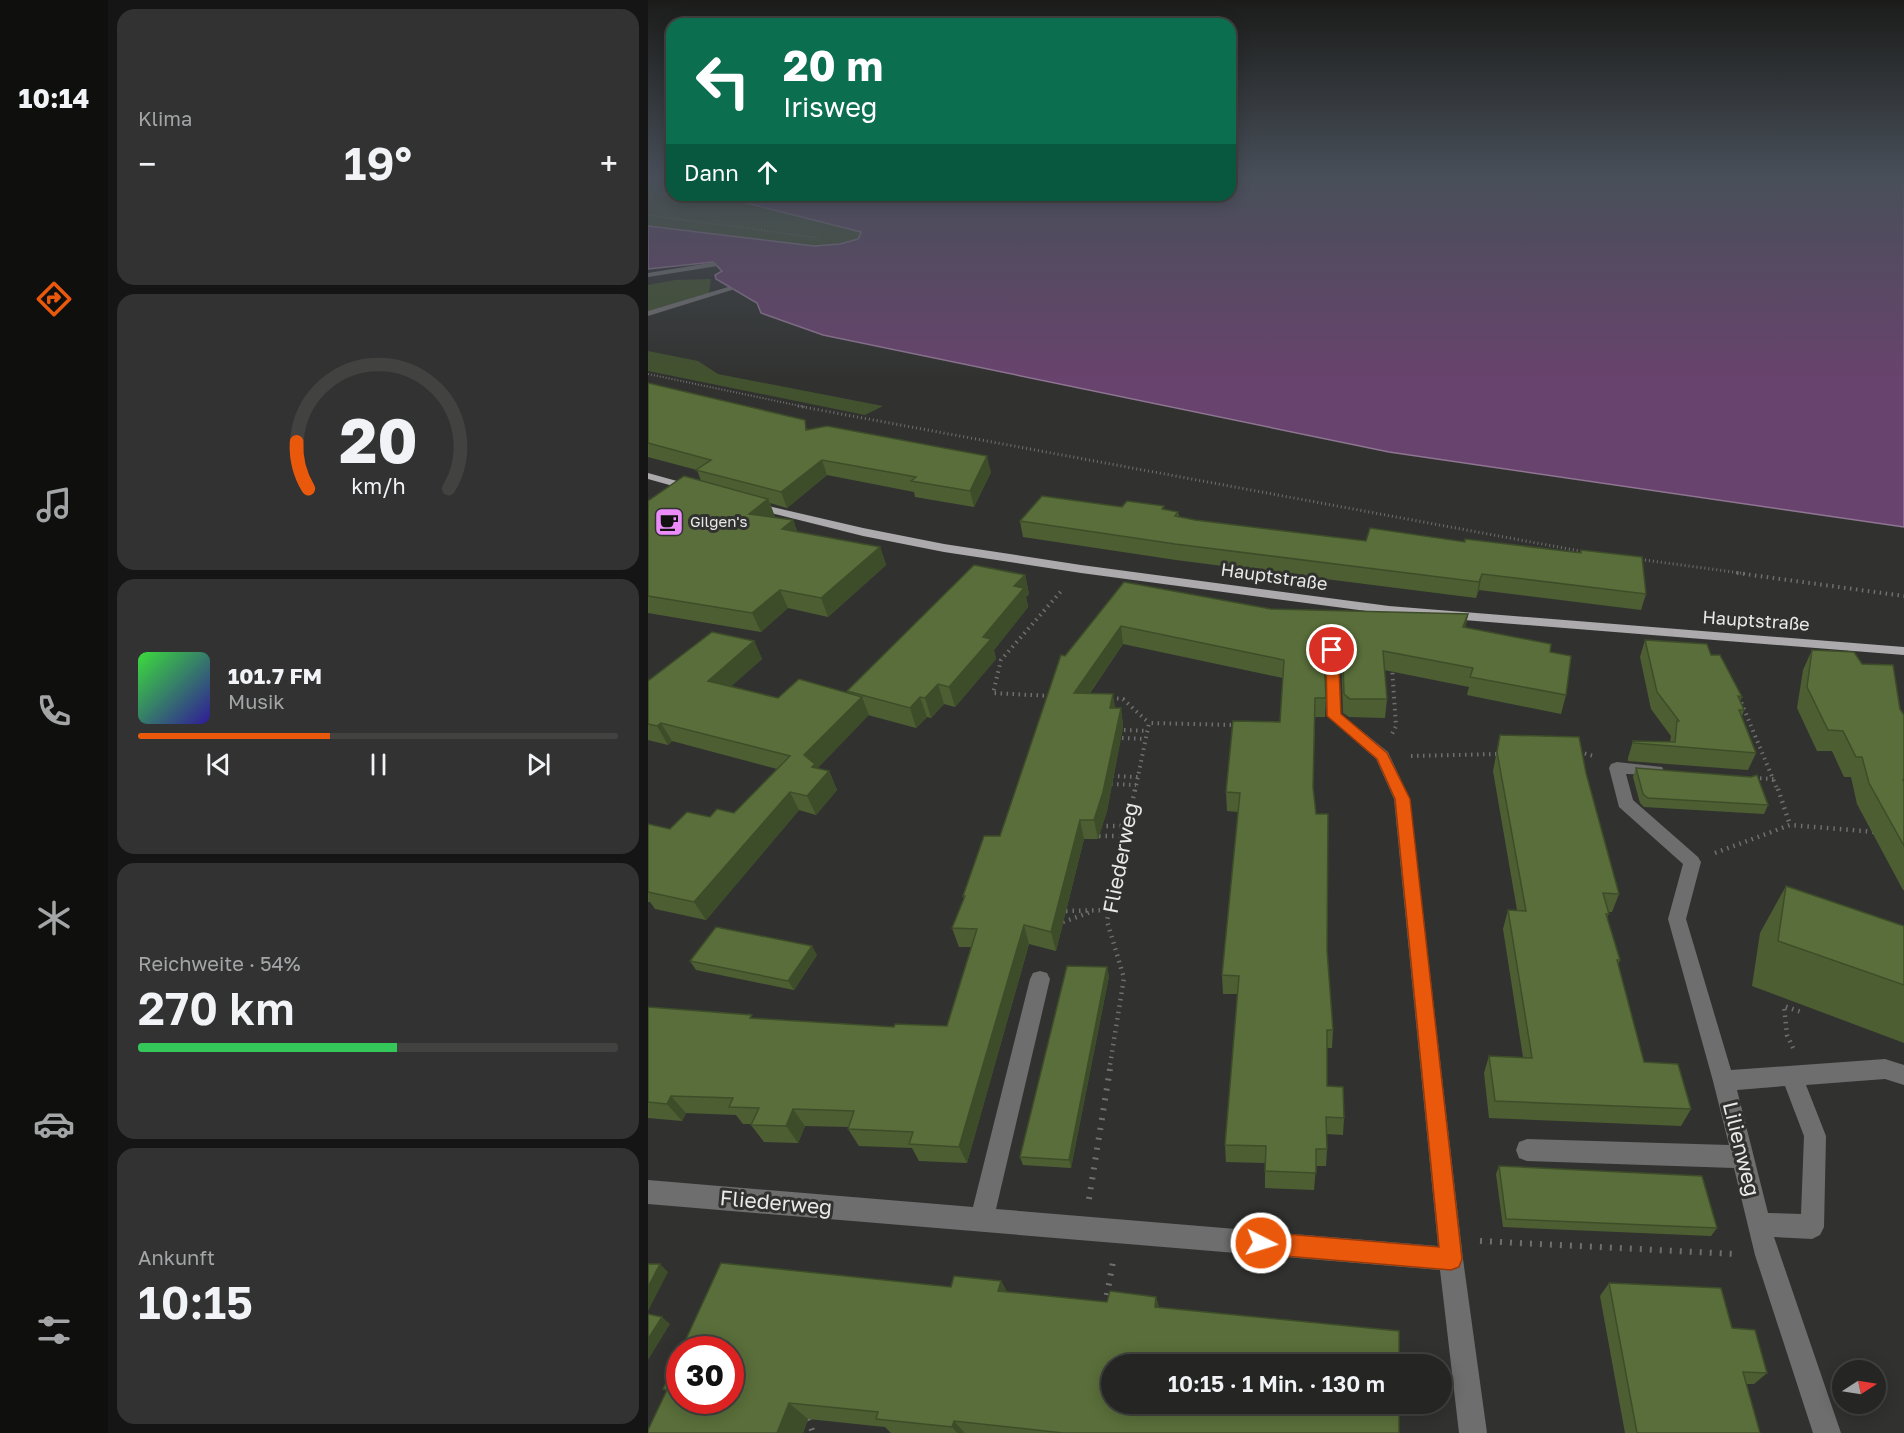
<!DOCTYPE html>
<html lang="de">
<head>
<meta charset="utf-8">
<style>
  :root { --surface:#252624; --page:#313231; --text:#f1f3f6; --muted:#a3a5a6; --line:#424341; --accent:#ea580c }
  body { margin:0; font-family:"Golos Text",sans-serif; background:var(--page); color:var(--text); height:100vh; display:flex; flex-direction:column; font-size:22px; white-space:nowrap }
  * { box-sizing:border-box; margin:0 }
  p { font-size:20px; color:var(--muted) }
  .icon { flex:none; width:33px; height:33px; fill:none; stroke:currentColor; stroke-width:2; stroke-linecap:round; stroke-linejoin:round }
  .map { position:relative; flex:1; overflow:hidden }
  .panel { display:flex; flex-direction:column; gap:9px; padding:9px; background:#141514; width:540px }
  .panel>* { flex:none }
  .hud { position:absolute; left:18px; top:18px; width:570px; height:183px; border-radius:18px; box-shadow:0 3px 15px #0003,0 0 0 2px var(--line); background:#0b6e4f; color:#fff; overflow:hidden }
  .needle { width:39px; rotate:78deg }
  .fabs { position:absolute; left:1184px; top:1360px; display:grid; gap:12px }
  .fabs a { display:grid; place-items:center; width:54px; height:54px; border-radius:50%; background:var(--surface); box-shadow:0 3px 15px #0003,0 0 0 2px var(--line); font-size:30px }
  .speed { position:absolute; left:18px; top:1336px; display:flex; gap:12px; font-size:30px; font-weight:700; text-align:center }
  .speed>* { display:grid; place-content:center; width:78px; height:78px; border-radius:50%; background:var(--surface); box-shadow:0 3px 15px #0003,0 0 0 2px var(--line); line-height:1 }
  .speed .limit { border:9px solid #d22; background:#fff; color:#111 }
  .pin { position:absolute; display:grid; place-items:center; width:51px; height:51px; color:#fff; margin:-26px; border:3px solid #fff; border-radius:50%; box-shadow:0 2px 6px #0007 }
  .me { position:absolute; width:66px; margin:-33px; rotate:95deg; stroke-linejoin:round; filter:drop-shadow(0 0 4px #0008) }
  .turn { display:flex; align-items:center; gap:21px; height:126px; padding:0 18px; font-size:27px }
  .turn .icon { width:78px; height:78px; stroke-width:2.5 }
  .turn b { display:block; font-size:42px; line-height:51px }
  .then { display:flex; align-items:center; height:57px; padding:0 18px; background:#0003; gap:12px; font-size:22px }
  .big { font-size:45px; font-weight:600; line-height:1.1 }
  .panel .tile { flex:1; display:flex; flex-direction:column; justify-content:center; gap:9px; min-width:0; padding:0 21px; border-radius:18px; background:var(--page) }
  .panel .dial { align-items:center; gap:0 }
  .dial svg { height:156px; overflow:visible; fill:none; stroke:var(--line); stroke-width:7; stroke-linecap:round; text-anchor:middle }
  .dial text { fill:var(--text); stroke:none }
  .song { display:flex; align-items:center; gap:18px }
  .cover { width:72px; height:72px; border-radius:9px; background:linear-gradient(135deg,hsl(120 70% 55%),hsl(250 70% 35%)) }
  .played { height:6px; border-radius:3px; background:linear-gradient(90deg,var(--accent) 40%,var(--line) 40%) }
  .keys { display:flex; justify-content:space-around; direction:ltr }
  .heat { display:flex; justify-content:space-between; align-items:center; font-size:33px; direction:ltr }
  .charge { height:9px; border-radius:4px; background:linear-gradient(90deg,#34c759 54%,var(--line) 0) }
  .trip { position:absolute; left:453px; top:1354px; width:351px; height:60px; border-radius:30px; background:var(--surface); box-shadow:0 3px 15px #0003,0 0 0 2px var(--line); font-weight:600; line-height:60px; text-align:center }
  main { display:flex; flex:1; min-height:0 }
  .tabs { display:flex; flex-direction:column; width:108px; justify-content:space-around; align-items:center; background:#0f0f0e; color:var(--muted) }
  .tabs .icon { width:42px; height:42px }
  .tabs .active { color:var(--accent) }
  .tabs b { font-size:27px; color:var(--text) }
  .map>svg:first-child { display:block }
</style>
</head>
<body>
<main>
<nav class="tabs">
<b>10:14</b>
<svg class="icon active" aria-label="directions" viewBox="0 0 24 24"><path d="M12 3l9 9-9 9-9-9zM9 14v-3h6M13 9l2 2-2 2"/></svg>
<svg class="icon" aria-label="music" viewBox="0 0 24 24"><path d="M9 18V5l10-2v13"/><circle cx="6" cy="18" r="3"/><circle cx="16" cy="16" r="3"/></svg>
<svg class="icon" aria-label="phone" viewBox="0 0 24 24"><path d="M5 4h4l2 5-3 2q2 4 5 5l2-3 5 2v4C11 20 4 13 5 4z"/></svg>
<svg class="icon" aria-label="climate" viewBox="0 0 24 24"><path d="M12 3v18M4 7l16 10M4 17L20 7"/></svg>
<svg class="icon" aria-label="car" viewBox="0 0 24 24"><path d="M5 17H2v-5l4-1 3-4h7l3 4 3 1v5h-3M9 17h6M6 11h13"/><circle cx="7" cy="17" r="2"/><circle cx="17" cy="17" r="2"/></svg>
<svg class="icon" aria-label="filters" viewBox="0 0 24 24"><path d="M4 7h16M4 17h16"/><circle cx="9" cy="7" r="2"/><circle cx="15" cy="17" r="2"/></svg>
</nav>
<section class="panel">
<div class="tile"><p>Klima</p>
<div class="heat"><a>−</a><b class="big">19°</b><a>+</a></div>
</div>
<div class="tile dial"><svg viewBox="0 0 100 80">
<path d="M14 69A42 42 0 1 1 86 69"/>
<path d="M14 69A42 42 0 0 1 8 45" stroke="#ea580c"/>
<text x="50" y="56" font-size="32" font-weight="700">20</text>
<text x="50" y="72" font-size="11">km/h</text>
</svg></div>
<div class="tile">
<div class="song"><i class="cover"></i><div><b>101.7 FM</b><p>Musik</p></div></div>
<div class="played"></div>
<div class="keys"><svg class="icon" aria-label="previous" viewBox="0 0 24 24"><path d="M18 5L8 12l10 7zM5 5v14"/></svg><svg class="icon" aria-label="pause" viewBox="0 0 24 24"><path d="M8 5v14M16 5v14"/></svg><svg class="icon" aria-label="next" viewBox="0 0 24 24"><path d="M6 5l10 7-10 7zM19 5v14"/></svg></div>
</div>
<div class="tile"><p>Reichweite · 54%</p><b class="big">270 km</b><div class="charge"></div></div>
<div class="tile"><p>Ankunft</p><b class="big">10:15</b></div>
</section>
<div class="map">
<svg width="1256" height="1433" viewBox="0 0 1256 1433">
  <rect width="100%" height="100%" fill="#313230"/>
  <!-- green -->
  <g fill="#42512e">
    <path d="M0,178l24,6v11h43l146,37 -3,6 -18,6 -26,2 -166,-20z"/>
    <path d="M63,279l-2,14 -61,18v-26l27,-5z"/>
    <path d="M0,351l50,10 20,13 165,32 -18,9 -217,-44z"/>
  </g>
  <!-- water -->
  <path fill="#68436d" stroke="#8e7592" stroke-width="1.5" d="M582,178h674v349l-515,-75 -566,-117 -62,-22 -4,-10 -41,-24 -1,-4 7,-4 -9,-9 -65,7v-43l166,20 26,-2 18,-5 3,-7 -146,-37h515z"/>
  <g fill="none" stroke-linecap="round" stroke-linejoin="round">
    <!-- path-far5 -->
    <path stroke="#6e6f6e" stroke-width="1.5" stroke-dasharray="1 2" stroke-linecap="butt" d="M0,215l172,23"/>
    <!-- path-far4 -->
    <path stroke="#6e6f6e" stroke-width="2" stroke-dasharray="1 2" stroke-linecap="butt" d="M0,374l157,33"/>
    <!-- path-far3 -->
    <g stroke="#6e6f6e" stroke-width="3" stroke-dasharray="1 3" stroke-linecap="butt">
      <path d="M150,406l787,146"/>
      <path d="M989,559l111,15"/>
    </g>
    <!-- path-far2 -->
    <g stroke="#6e6f6e" stroke-width="4" stroke-dasharray="1.5 4.5" stroke-linecap="butt">
      <path d="M1089,573l167,23"/>
      <path d="M744,667l4,59 -4,8"/>
      <path d="M402,696l-57,-3 8,-33 62,-71"/>
      <path d="M1091,697l39,94"/>
      <path d="M463,698l12,1 26,24"/>
      <path d="M476,730l23,1"/>
      <path d="M474,738l24,1"/>
      <path d="M931,752l15,4"/>
      <path d="M763,756l88,-2"/>
      <path d="M464,776l26,1"/>
      <path d="M1106,778l20,1"/>
      <path d="M463,784l25,1"/>
      <path d="M487,791l14,-68 86,2"/>
    </g>
    <!-- path-far1 -->
    <g stroke="#6e6f6e" stroke-width="4.5" stroke-dasharray="1.5 5" stroke-linecap="butt">
      <path d="M1130,789l12,36"/>
      <path d="M452,826h27"/>
      <path d="M451,836h26"/>
      <path d="M1067,853l75,-28 86,7"/>
      <path d="M418,911l43,-1"/>
      <path d="M415,922l28,-10"/>
      <path d="M1145,1048l-6,-13 -3,-29 20,7"/>
      <path d="M461,1071l15,-93 -17,-57 28,-132"/>
    </g>
    <!-- path -->
    <g stroke="#6e6f6e" stroke-width="6" stroke-dasharray="2 8" stroke-linecap="butt">
      <path d="M441,1199l21,-130"/>
      <path d="M832,1241l256,13"/>
      <path d="M457,1305l8,-43"/>
      <path d="M160,1419l5,14"/>
    </g>
    <!-- minor -->
    <g fill="#6f6e6f" fill-rule="evenodd">
      <path d="M67,262l3,4 -70,11v-4z"/>
      <path d="M80,287l7,2 -87,27v-5z"/>
      <path d="M684,646l7,4 2,64 47,38 22,47 53,460 24,174h-28l-19,-163 -792,-66v-24l325,27 57,-228 3,-6 7,-2 7,2 3,6 -54,230 442,37 -44,-447 -18,-40 -49,-43 -2,-66z"/>
      <path d="M969,762l45,5 2,4 -2,4 -36,-1 7,26 65,57 3,5 -15,57 45,151 154,-11 19,6v20l-19,-6 -79,6 20,51 -2,91 -4,8 -8,4 -38,-2 67,196h-28l-58,-178 -21,-87 -207,-7 -8,-3 -3,-8 3,-8 8,-3 202,6 -16,-64 -45,-162 15,-55 -64,-57 -10,-39 2,-4zM1137,1086l19,50 -3,78 -33,-1 -31,-123z"/>
    </g>
    <!-- major -->
    <g fill="#acaaac" fill-rule="evenodd">
      <path d="M0,473l47,13 2,2 -6,3 -43,-12z"/>
      <path d="M107,503l108,25 81,16 137,21 308,41 515,41v8l-515,-41 -308,-41 -137,-21 -81,-16 -112,-28 -2,-2z"/>
    </g>
  </g>
  <!-- wall -->
  <g fill="#4d5f32">
    <path d="M0,383l160,46 183,43 -17,35 -59,-10 -1,-5 -87,-17 -40,33 -17,-5 5,14 -1,1 19,2 4,12 83,15 6,18 -58,52 -40,-9 -27,24 -113,-19v-112l53,-20 -4,-11 -49,-13z"/>
    <path d="M474,507l56,5 1,5 16,3 171,21 99,1 116,11v-3l65,44 -5,16 -162,-20 -3,8 -300,-38 -153,-23 -3,-16z"/>
    <path d="M377,575l4,19 -3,3 2,10 -34,43 2,9 -41,48 -11,-3 -13,14 -4,-1 -11,11 -48,-13 -51,53 12,3 8,19 -21,25 -17,-5 -93,110 -51,-11 -5,-7h-2v-78l22,5 40,-12 24,-4 43,-44 -105,-28 -4,4 -20,-5v-59l106,-40 8,18 -31,27 47,12 70,-5 -1,-2z"/>
    <path d="M476,582l147,27 197,5 -3,14 85,24 16,43 -5,19 -94,-19 2,-8 -85,-17 3,29 -2,19 -36,-1 -6,-4 -2,-63 -10,-6 -7,5 2,49 -1,19h-10l-2,70 20,243 -1,18h-5v38l17,32 -1,17 -16,-1v15l-1,17h-10l-2,24 -49,-2v-25l-39,-1 -1,-17 13,-151h-15l-1,-19 16,-163 -11,-1 -1,-19 54,-70 3,-44 -160,-34 -33,49 25,15h6l2,19 -16,84 -9,28h-14l-28,112 -27,-7 -62,219 -48,-2 -7,-13 -53,-2 -11,-17 1,-2 -44,-1 -7,17 -34,-1 -13,-17v-1h-8l-7,-9 -50,-2 -4,8 -34,-3v-111l106,11 140,9 53,-1 24,-79h-12l-7,-19 12,-29 -1,-3 37,-60 65,-180z"/>
    <path d="M997,640l66,15 31,42 -2,4 4,9 -2,6 14,37 -8,17 -120,-9v-3l5,-17 37,1 1,-6 -20,-27 -11,-52z"/>
    <path d="M1164,650l50,14 42,51v175h-1l-46,-86 -6,-27h-7l-12,-26h-15l-20,-43 6,-38z"/>
    <path d="M852,735l86,38 33,121 -7,18h-3l-2,6 13,42 -2,4 26,98 47,47 -10,17 -192,-8 -5,-45 5,-17 34,1 -20,-128 5,-19h9l-24,-139z"/>
    <path d="M988,768l132,37 -4,9 -120,-7 -4,-4 -7,-26z"/>
    <path d="M1138,886l118,40v117l-152,-57 8,-53z"/>
    <path d="M169,955l-23,35 -98,-20 -6,-9z"/>
    <path d="M461,976l-38,192 -48,-3 -3,-8z"/>
    <path d="M851,1166l218,62 -6,8 -208,-9 -7,-53z"/>
    <path d="M353,1281l6,11 100,10 49,-5 3,10 240,126h-508l-6,-6 -77,-8 -5,14h-155l18,-42 -3,-2 288,-102z"/>
    <path d="M961,1283l123,45 35,45 -13,11h-8l14,49h-135l-25,-137z"/>
  </g>
  <!-- shaded-wall -->
  <g fill="#3e4d29">
    <path d="M339,456l4,16 -17,35 -4,-16z"/>
    <path d="M174,460l5,15 -40,33 -6,-16z"/>
    <path d="M120,499l7,18 -19,15 -7,-18z"/>
    <path d="M145,520l7,18 -18,-9z"/>
    <path d="M232,547l6,18 -58,52 -7,-19z"/>
    <path d="M834,574l-3,16 -3,8 3,-16z"/>
    <path d="M377,575l4,19 -3,3 2,10 -34,43 2,9 -41,48 -6,-20 34,-50 31,-51z"/>
    <path d="M132,590l8,18 -27,24 -9,-19z"/>
    <path d="M820,614l-3,18 -2,-5z"/>
    <path d="M473,626l2,18 -46,67 -3,-18z"/>
    <path d="M684,626l-1,18 -8,6v-18z"/>
    <path d="M106,641l8,18 -45,40 -9,-18z"/>
    <path d="M290,684l6,20 -13,14 -6,-20z"/>
    <path d="M465,694l3,18 -6,-4z"/>
    <path d="M214,697l7,18 -52,54 12,2 8,19 -21,25 -9,-19 -3,-41z"/>
    <path d="M272,697l7,20 -11,11 -6,-20z"/>
    <path d="M473,708l2,19 -16,84 -9,28 -4,-19z"/>
    <path d="M13,723l11,18 -4,4 -11,-19z"/>
    <path d="M142,792l9,18 -93,110 -12,-18z"/>
    <path d="M432,820l4,19 -28,112 -5,-19z"/>
    <path d="M376,925l5,19 -62,219 -8,-16z"/>
    <path d="M164,946l5,9 -23,35 -6,-9z"/>
    <path d="M459,967l2,9 -38,192 -2,-8z"/>
    <path d="M23,1096l15,17 -4,8 -15,-17z"/>
    <path d="M145,1109l12,17 -7,17 -12,-17z"/>
    <path d="M12,1264l8,8 -20,39v-24z"/>
    <path d="M353,1281l10,19 -13,-9z"/>
    <path d="M508,1297l5,18 -6,-8z"/>
    <path d="M14,1317l8,7 -22,36v-21z"/>
    <path d="M141,1403l19,16 -5,14h-26z"/>
    <path d="M306,1421l11,12h-8l-5,-6z"/>
  </g>
  <!-- building -->
  <g fill="#596e3a" stroke="#3e4d29" stroke-width="1.5">
    <path d="M0,383l157,37 1,10 21,-4 160,30 -17,35 -59,-10 5,-4 -94,-17 -41,32 -85,-22 15,-10 -63,-17z"/>
    <path d="M36,476l84,23 -19,15 44,6 -11,9 98,18 -59,51 -41,-8 -28,23 -104,-17v-95z"/>
    <path d="M394,496l80,11 5,-6 37,5 -2,3 16,3 -3,4 20,4 171,21 4,-13 95,14v-3l116,14v-3l61,7 4,37 -164,-20 -3,8 -304,-38 -155,-23z"/>
    <path d="M326,565l51,10 -11,11 10,2 -41,49 8,2 -42,48 -11,-3 -13,14 -5,-1 -10,11 -63,-17z"/>
    <path d="M476,582l147,27 197,5 -5,13 88,17 -1,8 21,4 -5,39 -96,-18 3,-9 -90,-17 4,48h-37l-6,-5 -2,-62 -10,-6 -9,6 3,66h-11l-2,89 3,27h12l-1,136 6,80h-6v56l16,1 1,31 -18,-1 1,32h-11v24l-51,-2 1,-25 -41,-1 14,-169 -17,-1 18,-182 -14,-1 7,-71 47,1 4,-62 -163,-34 -47,67 39,1 -3,14h11l-18,84 -9,28h-14l-29,112 -27,-7 -65,222 -50,-3 4,-12 -65,-3 6,-18 -61,-2 -7,17 -35,-1 8,-17 -30,-1 4,-9 -62,-2 -4,8 -19,-2v-95l104,8 -2,3 144,9 1,-3 52,2 30,-97 -25,-1 13,-32h-2l21,-60h16l61,-181 4,1z"/>
    <path d="M64,632l42,9 -46,40 70,17 21,-19 63,18 -58,58 11,9 -3,3 17,4 -22,25 -17,-4 -96,110 -46,-10v-68l22,5 17,-17 23,5 7,-8 17,4 56,-57 -129,-33 -4,3 -9,-2v-43z"/>
    <path d="M997,640l62,4 4,11h9l22,42 -4,-1 6,14h-5l17,43 -122,-10 -1,-2 42,1 2,-21h2l-22,-29z"/>
    <path d="M1164,650l42,2 8,12 31,1 7,44 4,6v65h-1l1,2v64l-35,-63 -7,-26h-6l-13,-26 -15,-1 -21,-43z"/>
    <path d="M852,735l79,2 7,36 33,121 -16,-1 6,21h-3l14,46h-3l27,102 34,2 13,45 -196,-8 -6,-45 43,2 -24,-148 18,1 -29,-159z"/>
    <path d="M988,768l115,9 6,-2 11,30 -120,-7 -5,-4z"/>
    <path d="M1138,886l118,40v59l-126,-44z"/>
    <path d="M68,927l96,19 -24,35 -98,-20z"/>
    <path d="M419,966l40,1 -38,193 -49,-3z"/>
    <path d="M851,1166l203,10 15,52 -211,-9z"/>
    <path d="M73,1263l230,24 3,-11 47,5 -3,10 109,11 3,-11 46,6 -1,10 244,24v34h-287v39h287v29h-336l-109,-12 -2,6 -76,-8 2,-7 -89,-9 -12,30h-129v-3l19,-40 -4,-1 17,-36v48h50v-51h-49z"/>
    <path d="M0,1264h12l-12,23z"/>
    <path d="M961,1283l112,5 11,40 23,2 12,43 -24,-1 17,61h-123z"/>
    <path d="M0,1314l14,3 -14,22z"/>
  </g>
  <!-- sky -->
  <linearGradient id="sky" x2="0" y2="1"><stop stop-color="#1b1c1a"/><stop offset="0.47" stop-color="#484f59"/><stop offset="1" stop-color="#484f59" stop-opacity="0"/></linearGradient>
  <rect width="1256" height="378" fill="url(#sky)"/>
  <!-- route -->
  <path fill="#ea580c" stroke="#983908" stroke-width="1.5" d="M684,646l6,4 3,64 46,39 23,46 52,460 -3,8 -8,3 -190,-16 -8,-3 -3,-8 3,-7 8,-4 178,15 -44,-448 -18,-40 -50,-43 -1,-66z"/>
  <!-- icons -->
  <defs>
    <g id="cafe-square" transform="scale(1.5)"><rect x="-9" y="-9" width="18" height="18" rx="4" fill="#ec8cfa" stroke="#313230"/><path d="M-5.5-4.5H6V0H3Q3 3.5 0 3.5H-2.5Q-5.5 3.5-5.5 0ZM3-3.2v2h1.7v-2ZM-6 4.5H4V6H-6Z" fill="#111"/></g>
  </defs>
  <g fill-rule="evenodd">
    <use href="#cafe-square" x="21" y="522"/>
  </g>
  <g text-anchor="middle" stroke-width="6" stroke-linejoin="round" paint-order="stroke">
    <!-- far-poi labels -->
    <g font-size="15" fill="#e8e9e8" stroke="#313230" text-anchor="start">
      <text x="42" y="527">Gilgen's</text>
    </g>
    <!-- street labels -->
    <g font-size="18" fill="#e8e9e8" stroke="#313230">
      <text transform="translate(626 577) rotate(8)" y="6">Hauptstraße</text>
      <text transform="translate(1108 621) rotate(4)" y="6">Hauptstraße</text>
    </g>
    <!-- near-street labels -->
    <g font-size="21" fill="#e8e9e8" stroke="#313230">
      <text transform="translate(473 858) rotate(-79)" y="7">Fliederweg</text>
      <text transform="translate(1093 1149) rotate(76)" y="7">Lilienweg</text>
      <text transform="translate(128 1203) rotate(5)" y="7">Fliederweg</text>
    </g>
  </g>
</svg>
<div class="fabs">
<a><svg class="needle" viewBox="-14 -14 28 28"><path d="M0-13l5 13h-10z" fill="#e53935"/><path d="M0 13l5-13h-10z" fill="#a3a5a6"/></svg></a>
</div>
<div class="speed"><div class="limit">30</div></div>
<div class="pin" style="left:684px;top:650px;background:#d93025"><svg class="icon" aria-label="arrive" viewBox="0 0 24 24"><path d="M6 21V4h12l-3 4 3 4H6"/></svg></div>
<svg class="me" style="left:613px;top:1243px" viewBox="-20 -20 40 40"><circle r="17" fill="#ea580c" stroke="#fff" stroke-width="3"/><path d="M0-11L8 9 0 5-8 9z" fill="#fff"/></svg>
<div class="trip">10:15 · 1 Min. · 130 m</div>
<div class="hud">
<div class="turn"><svg class="icon" aria-label="left" viewBox="0 0 24 24"><path d="M17 20v-9H6M10 6l-5 5 5 5"/></svg><div><b>20 m</b>Irisweg</div></div>
<div class="then">Dann<svg class="icon" aria-label="ahead" viewBox="0 0 24 24"><path d="M12 20V5M6 11l6-6 6 6"/></svg></div>
</div>
</div>
</main>
</body>
</html>
